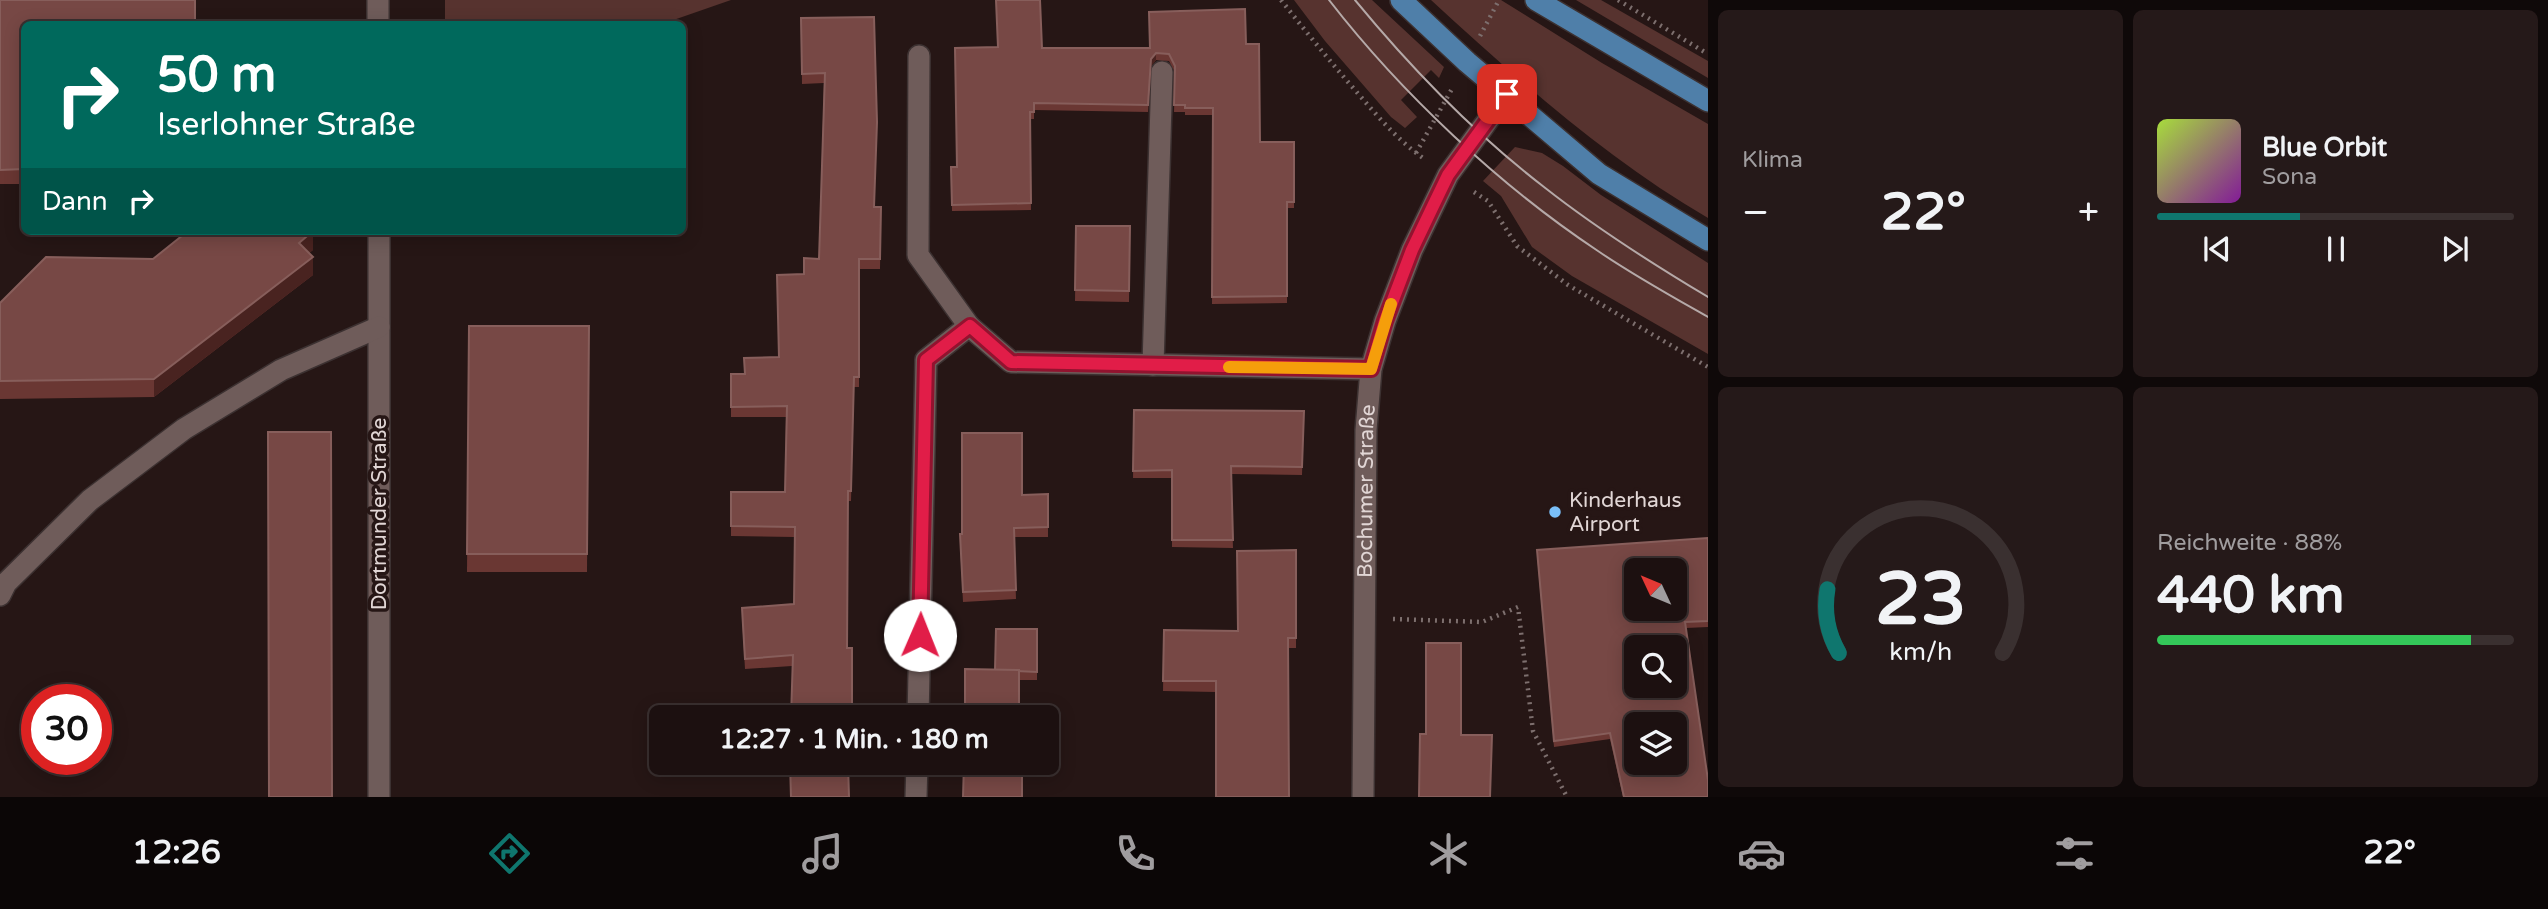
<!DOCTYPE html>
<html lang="de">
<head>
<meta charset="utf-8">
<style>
  :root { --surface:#1c1010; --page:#251919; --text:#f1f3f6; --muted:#a09d9f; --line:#3a3030; --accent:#0f766e }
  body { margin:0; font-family:"Varela Round",sans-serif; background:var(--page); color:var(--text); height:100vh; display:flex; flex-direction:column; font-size:26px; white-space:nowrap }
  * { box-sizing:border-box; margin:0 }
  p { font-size:23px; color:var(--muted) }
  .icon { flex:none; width:38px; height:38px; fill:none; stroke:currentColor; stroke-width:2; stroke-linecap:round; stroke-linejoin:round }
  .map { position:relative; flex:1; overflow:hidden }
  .side { display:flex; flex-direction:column; gap:10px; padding:10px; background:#0f0909; width:840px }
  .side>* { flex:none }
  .hud { position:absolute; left:21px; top:21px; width:665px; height:214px; border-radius:10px; box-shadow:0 4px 18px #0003,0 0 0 2px var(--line); background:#00695c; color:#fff; overflow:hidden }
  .needle { width:46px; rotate:314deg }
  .controls { position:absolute; left:1624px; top:558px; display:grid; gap:14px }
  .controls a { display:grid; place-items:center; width:63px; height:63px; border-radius:10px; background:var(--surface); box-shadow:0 4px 18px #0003,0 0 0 2px var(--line); font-size:35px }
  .speed { position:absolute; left:21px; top:684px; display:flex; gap:14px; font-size:35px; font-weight:700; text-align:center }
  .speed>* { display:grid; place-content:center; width:91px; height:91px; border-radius:50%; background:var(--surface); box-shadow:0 4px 18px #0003,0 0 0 2px var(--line); line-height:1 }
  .speed .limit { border:10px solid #d22; background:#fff; color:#111 }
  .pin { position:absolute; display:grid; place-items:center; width:60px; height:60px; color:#fff; margin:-30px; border-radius:14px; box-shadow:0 4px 10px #0006 }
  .me { position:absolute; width:77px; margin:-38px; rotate:1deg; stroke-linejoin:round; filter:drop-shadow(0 0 5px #0008) }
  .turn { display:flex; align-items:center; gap:24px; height:147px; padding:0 21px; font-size:32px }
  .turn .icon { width:91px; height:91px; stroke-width:2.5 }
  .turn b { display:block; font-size:49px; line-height:60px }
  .then { display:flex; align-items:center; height:66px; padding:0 21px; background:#0003; gap:14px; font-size:26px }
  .big { font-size:52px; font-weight:800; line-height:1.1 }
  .side .tile { flex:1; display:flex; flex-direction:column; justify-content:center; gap:10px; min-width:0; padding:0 24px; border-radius:10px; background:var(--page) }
  .side .dial { align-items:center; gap:0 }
  .dial svg { height:182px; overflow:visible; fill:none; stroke:var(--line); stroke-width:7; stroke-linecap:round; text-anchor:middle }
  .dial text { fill:var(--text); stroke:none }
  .song { display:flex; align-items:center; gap:21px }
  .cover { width:84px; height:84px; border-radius:10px; background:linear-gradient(135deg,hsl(80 70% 55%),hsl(290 70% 35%)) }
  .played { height:7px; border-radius:4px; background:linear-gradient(90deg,var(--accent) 40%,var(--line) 40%) }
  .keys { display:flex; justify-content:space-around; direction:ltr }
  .heat { display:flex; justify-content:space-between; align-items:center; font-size:38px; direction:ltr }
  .charge { height:10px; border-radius:5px; background:linear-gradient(90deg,#34c759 88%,var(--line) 0) }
  .side .tiles { flex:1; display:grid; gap:10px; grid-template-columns:repeat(2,1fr) }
  .trip { position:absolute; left:649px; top:705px; width:410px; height:70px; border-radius:10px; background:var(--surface); box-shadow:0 4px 18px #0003,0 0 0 2px var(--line); font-weight:800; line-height:70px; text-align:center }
  .dock { display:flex; height:112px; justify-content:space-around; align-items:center; background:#0b0606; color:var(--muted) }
  .dock .icon { width:49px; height:49px }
  .dock .selected { color:var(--accent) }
  .dock b { font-size:32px; color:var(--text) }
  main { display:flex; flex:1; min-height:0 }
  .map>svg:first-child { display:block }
</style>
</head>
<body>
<main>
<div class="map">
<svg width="1708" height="797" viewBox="0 0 1708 797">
  <rect width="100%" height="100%" fill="#261615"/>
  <!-- green -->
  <g fill="#57332f">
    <path d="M445,0h286l-69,24h-217z"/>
    <path d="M1294,0h78l72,67 -5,11 -8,-8 -30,30 16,17 -12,11 -14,-11 -66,-76z"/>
    <path d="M1431,0h70l101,63 106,61v94c-101,-59 -191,-139 -277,-218z"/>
    <path d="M1576,0h25l107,61v17z"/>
    <path d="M1515,147l27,6 21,13 38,29 107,68v91l-136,-78 -40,-29 -31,-51 -18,-15z"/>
  </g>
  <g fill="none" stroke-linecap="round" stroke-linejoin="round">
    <!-- minor casing -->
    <g stroke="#3c3131" stroke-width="24">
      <g id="minor">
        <path d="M378,0v24"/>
        <path d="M919,56l-1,199 51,71"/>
        <path d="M379,231v566"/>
        <path d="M1153,365l9,-293"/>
        <path d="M0,595l6,-12 84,-83 94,-71 97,-59 98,-43"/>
        <path d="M918,718l8,-358 43,-34 42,36 360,7"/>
        <path d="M916,797l1,-34"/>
        <path id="s1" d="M1363,797l3,-367 5,-61 14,-48 27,-71 36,-75 59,-81"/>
      </g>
    </g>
    <!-- major casing -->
    <g stroke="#3c3131" stroke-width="24">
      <g id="major">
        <path d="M1401,0l66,62 132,112 109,66"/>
        <path d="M1536,0l172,101"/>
      </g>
    </g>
    <!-- path -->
    <g stroke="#7d6f6e" stroke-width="4.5" stroke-dasharray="2 5" stroke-linecap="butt">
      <path d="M1281,0c26,33 52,65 80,97 19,22 38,44 62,61"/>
      <path d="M1618,0l90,54"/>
      <path d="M1480,36l19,-36"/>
      <path d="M1416,153l37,-66"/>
      <path d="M1474,192l14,9 29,45 51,39 140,82"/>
      <path d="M1393,619l89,3 36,-15 15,124 34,66"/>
    </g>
    <!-- minor -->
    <use href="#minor" stroke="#6f5c5a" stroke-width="21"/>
    <!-- major -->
    <use href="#major" stroke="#4f7fa9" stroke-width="21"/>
    <!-- tram -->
    <g stroke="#b5a9a8" stroke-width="2">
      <path d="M1329,0c72,93 171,186 269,251 35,24 73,45 110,66"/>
      <path d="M1355,0c56,68 119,133 189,187 52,41 107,76 164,110"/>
    </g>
  </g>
  <!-- wall -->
  <g fill="#6a3733">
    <path d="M0,0l24,24v160h-24z"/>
    <path d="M874,17v190h7l-1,62h-21v118h-5l-3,114h-3l-56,165 -47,3 -3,-51 52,-14v-67l-63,-1v-44h54l1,-75h-55v-43h13l35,-17 25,-83 15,-15 5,-176 -22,1 -1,-66z"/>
    <path d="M1246,44l14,98h34v66h-7v95l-75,1 1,-189h-28v-3h-11l1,-40 -6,-11 -13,-1 -5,6 -3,46 -114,-2v9h-4l1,91 -79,1 -1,-44h6l40,-120 153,1z"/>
    <path d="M1076,226h54l-1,76 -54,-1z"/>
    <path d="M313,250l-4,3 4,22 -159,122 -154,2v-96l153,-44z"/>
    <path d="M469,326h120l-2,246h-120z"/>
    <path d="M1134,410l170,1 -2,64 -71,-1 2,74 -61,-1v-69h-39z"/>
    <path d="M1048,494v43h-34l2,62 -53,3 -3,-58 2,-10 60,-39z"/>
    <path d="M1708,538v89l-22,1 22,169h-85l-13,-58 -56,8 -17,-191z"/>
    <path d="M1296,550v98h-8l-72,44 -53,-1 1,-61 73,1z"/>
    <path d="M1037,629v51h-18l-24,-10z"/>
  </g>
  <!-- shaded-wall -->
  <g fill="#492320">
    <path d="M1156,53v7l-5,6 -3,46 3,-53z"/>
    <path d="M313,232v18l-14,11v-18z"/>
    <path d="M313,257v18l-159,122v-18z"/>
  </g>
  <!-- building -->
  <g fill="#774845" stroke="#875e5b" stroke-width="2" fill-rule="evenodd">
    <path d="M0,0h195v24h-171v145l-24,1z"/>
    <path d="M996,0h44l2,48h108l-1,-36 96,-3 1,35h13l1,98h34v60h-7v94l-75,1 1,-189h-28v-3h-11l1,-39 -6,-12 -13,-1 -5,6 -3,46 -114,-2v9h-4l1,91 -79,2 -1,-38h6l-2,-119 43,-1z"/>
    <path d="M874,17l3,105 -3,85h7l-1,52h-21v118h-5l-3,114h-3l-1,157h5v70h-61l2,-63 -48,4 -3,-51 52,-4 1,-77 -64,-1v-34h54l2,-86 -56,1v-33h14l-1,-16 35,-1 -2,-82 27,-1v-16l15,1 6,-186 -23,1 -1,-56z"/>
    <path d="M1076,226h54l-1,65 -54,-1z"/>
    <path d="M188,231h125l-14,12 14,14 -159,122 -154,2v-78l46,-46 107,2z"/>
    <path d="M469,326h120l-2,228h-120z"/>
    <path d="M1134,410l170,1 -2,56 -71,-1 2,74h-61v-70l-39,1z"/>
    <path d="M268,432h63l1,365h-63z"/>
    <path d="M962,433h60v62l26,-1v33l-34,1 2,62 -53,2 -3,-58h2z"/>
    <path d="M1708,538v83l-23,1 23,158v17h-84l-14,-64 -56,8 -17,-191zM1636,570h39v39h-39zM1636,648h39v38h-39zM1636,724h39v39h-39z"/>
    <path d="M1296,550v88h-8l1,159h-73v-116h-53l1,-51 74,1 -1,-80z"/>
    <path d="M996,629h41v43l-42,-2z"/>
    <path d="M1426,643h35v92h31l-2,62h-71l1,-63h6z"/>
    <path d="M965,669l54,1v48h-54z"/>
    <path d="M790,763h58l1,34h-58z"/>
    <path d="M964,763h58v34h-59z"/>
  </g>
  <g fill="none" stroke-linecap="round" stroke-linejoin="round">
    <!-- route casing -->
    <g stroke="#92132f" stroke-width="18">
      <path id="route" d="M920,635l6,-275 44,-34 41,36 360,7 14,-48 27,-71 22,-46 14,-29 59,-81"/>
    </g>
    <!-- route -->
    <use href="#route" stroke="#e11d48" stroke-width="12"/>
    <!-- slow -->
    <path stroke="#f59e0b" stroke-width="12" d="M1229,367l142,2 20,-65"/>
  </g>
  <!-- markers -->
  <circle fill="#7abff8" stroke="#261615" stroke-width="2.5" cx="1555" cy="512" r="7"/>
  <g text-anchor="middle" stroke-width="7" stroke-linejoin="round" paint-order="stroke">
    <!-- street labels -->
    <g font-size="21" fill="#e1d6d5" stroke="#261615">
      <text dy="7" stroke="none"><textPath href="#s1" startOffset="306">Bochumer Straße</textPath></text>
      <text transform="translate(379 514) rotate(-90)" y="7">Dortmunder Straße</text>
    </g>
    <!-- poi labels -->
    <g font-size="21" fill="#e1d6d5" stroke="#261615" text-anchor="start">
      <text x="1569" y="507">Kinderhaus<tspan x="1569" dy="24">Airport</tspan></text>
    </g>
  </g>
</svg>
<div class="controls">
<a><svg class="needle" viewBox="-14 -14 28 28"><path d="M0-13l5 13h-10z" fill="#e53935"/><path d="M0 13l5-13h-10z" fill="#a09d9f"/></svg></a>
<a><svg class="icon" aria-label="search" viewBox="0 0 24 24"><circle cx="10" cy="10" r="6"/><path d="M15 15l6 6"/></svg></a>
<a><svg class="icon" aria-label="layers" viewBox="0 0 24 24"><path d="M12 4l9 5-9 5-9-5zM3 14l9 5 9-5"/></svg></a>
</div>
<div class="speed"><div class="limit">30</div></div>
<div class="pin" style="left:1507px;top:94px;background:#d93025"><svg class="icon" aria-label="arrive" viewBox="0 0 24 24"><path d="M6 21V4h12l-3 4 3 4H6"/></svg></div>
<svg class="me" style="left:920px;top:635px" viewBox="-20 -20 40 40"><circle r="19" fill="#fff"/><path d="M0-13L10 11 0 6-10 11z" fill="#e11d48"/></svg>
<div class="trip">12:27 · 1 Min. · 180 m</div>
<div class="hud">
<div class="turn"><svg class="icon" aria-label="right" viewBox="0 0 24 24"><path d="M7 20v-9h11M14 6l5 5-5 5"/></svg><div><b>50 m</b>Iserlohner Straße</div></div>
<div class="then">Dann<svg class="icon" aria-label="right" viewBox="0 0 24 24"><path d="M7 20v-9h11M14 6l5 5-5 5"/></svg></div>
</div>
</div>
<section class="side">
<div class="tiles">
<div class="tile"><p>Klima</p>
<div class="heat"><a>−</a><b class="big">22°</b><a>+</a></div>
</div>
<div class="tile">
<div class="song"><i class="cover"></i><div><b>Blue Orbit</b><p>Sona</p></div></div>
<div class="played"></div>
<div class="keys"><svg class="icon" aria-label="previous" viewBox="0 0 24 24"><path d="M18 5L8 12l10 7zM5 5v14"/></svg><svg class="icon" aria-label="pause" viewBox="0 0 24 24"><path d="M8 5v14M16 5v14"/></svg><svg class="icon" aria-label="next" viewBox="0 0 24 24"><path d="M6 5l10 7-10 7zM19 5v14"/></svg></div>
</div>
<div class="tile dial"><svg viewBox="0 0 100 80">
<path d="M14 69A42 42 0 1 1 86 69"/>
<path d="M14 69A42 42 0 0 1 9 41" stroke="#0f766e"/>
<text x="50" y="56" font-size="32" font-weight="700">23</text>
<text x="50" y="72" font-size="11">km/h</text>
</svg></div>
<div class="tile"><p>Reichweite · 88%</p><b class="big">440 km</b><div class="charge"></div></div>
</div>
</section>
</main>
<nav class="dock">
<b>12:26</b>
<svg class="icon selected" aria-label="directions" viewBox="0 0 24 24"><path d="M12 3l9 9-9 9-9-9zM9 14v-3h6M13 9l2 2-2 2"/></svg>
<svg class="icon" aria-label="music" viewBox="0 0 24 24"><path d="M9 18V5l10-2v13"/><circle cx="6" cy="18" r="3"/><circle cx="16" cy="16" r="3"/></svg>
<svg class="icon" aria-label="phone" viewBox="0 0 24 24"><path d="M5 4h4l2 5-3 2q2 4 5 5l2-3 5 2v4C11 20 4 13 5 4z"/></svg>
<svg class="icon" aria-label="climate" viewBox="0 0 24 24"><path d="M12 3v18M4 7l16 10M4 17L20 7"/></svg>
<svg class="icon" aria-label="car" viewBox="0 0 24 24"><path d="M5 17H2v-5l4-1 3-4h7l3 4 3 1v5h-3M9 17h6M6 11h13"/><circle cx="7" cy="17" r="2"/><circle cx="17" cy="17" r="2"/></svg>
<svg class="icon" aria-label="filters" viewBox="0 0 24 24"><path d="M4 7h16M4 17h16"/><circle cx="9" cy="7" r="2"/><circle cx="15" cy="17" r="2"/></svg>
<b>22°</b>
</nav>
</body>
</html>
